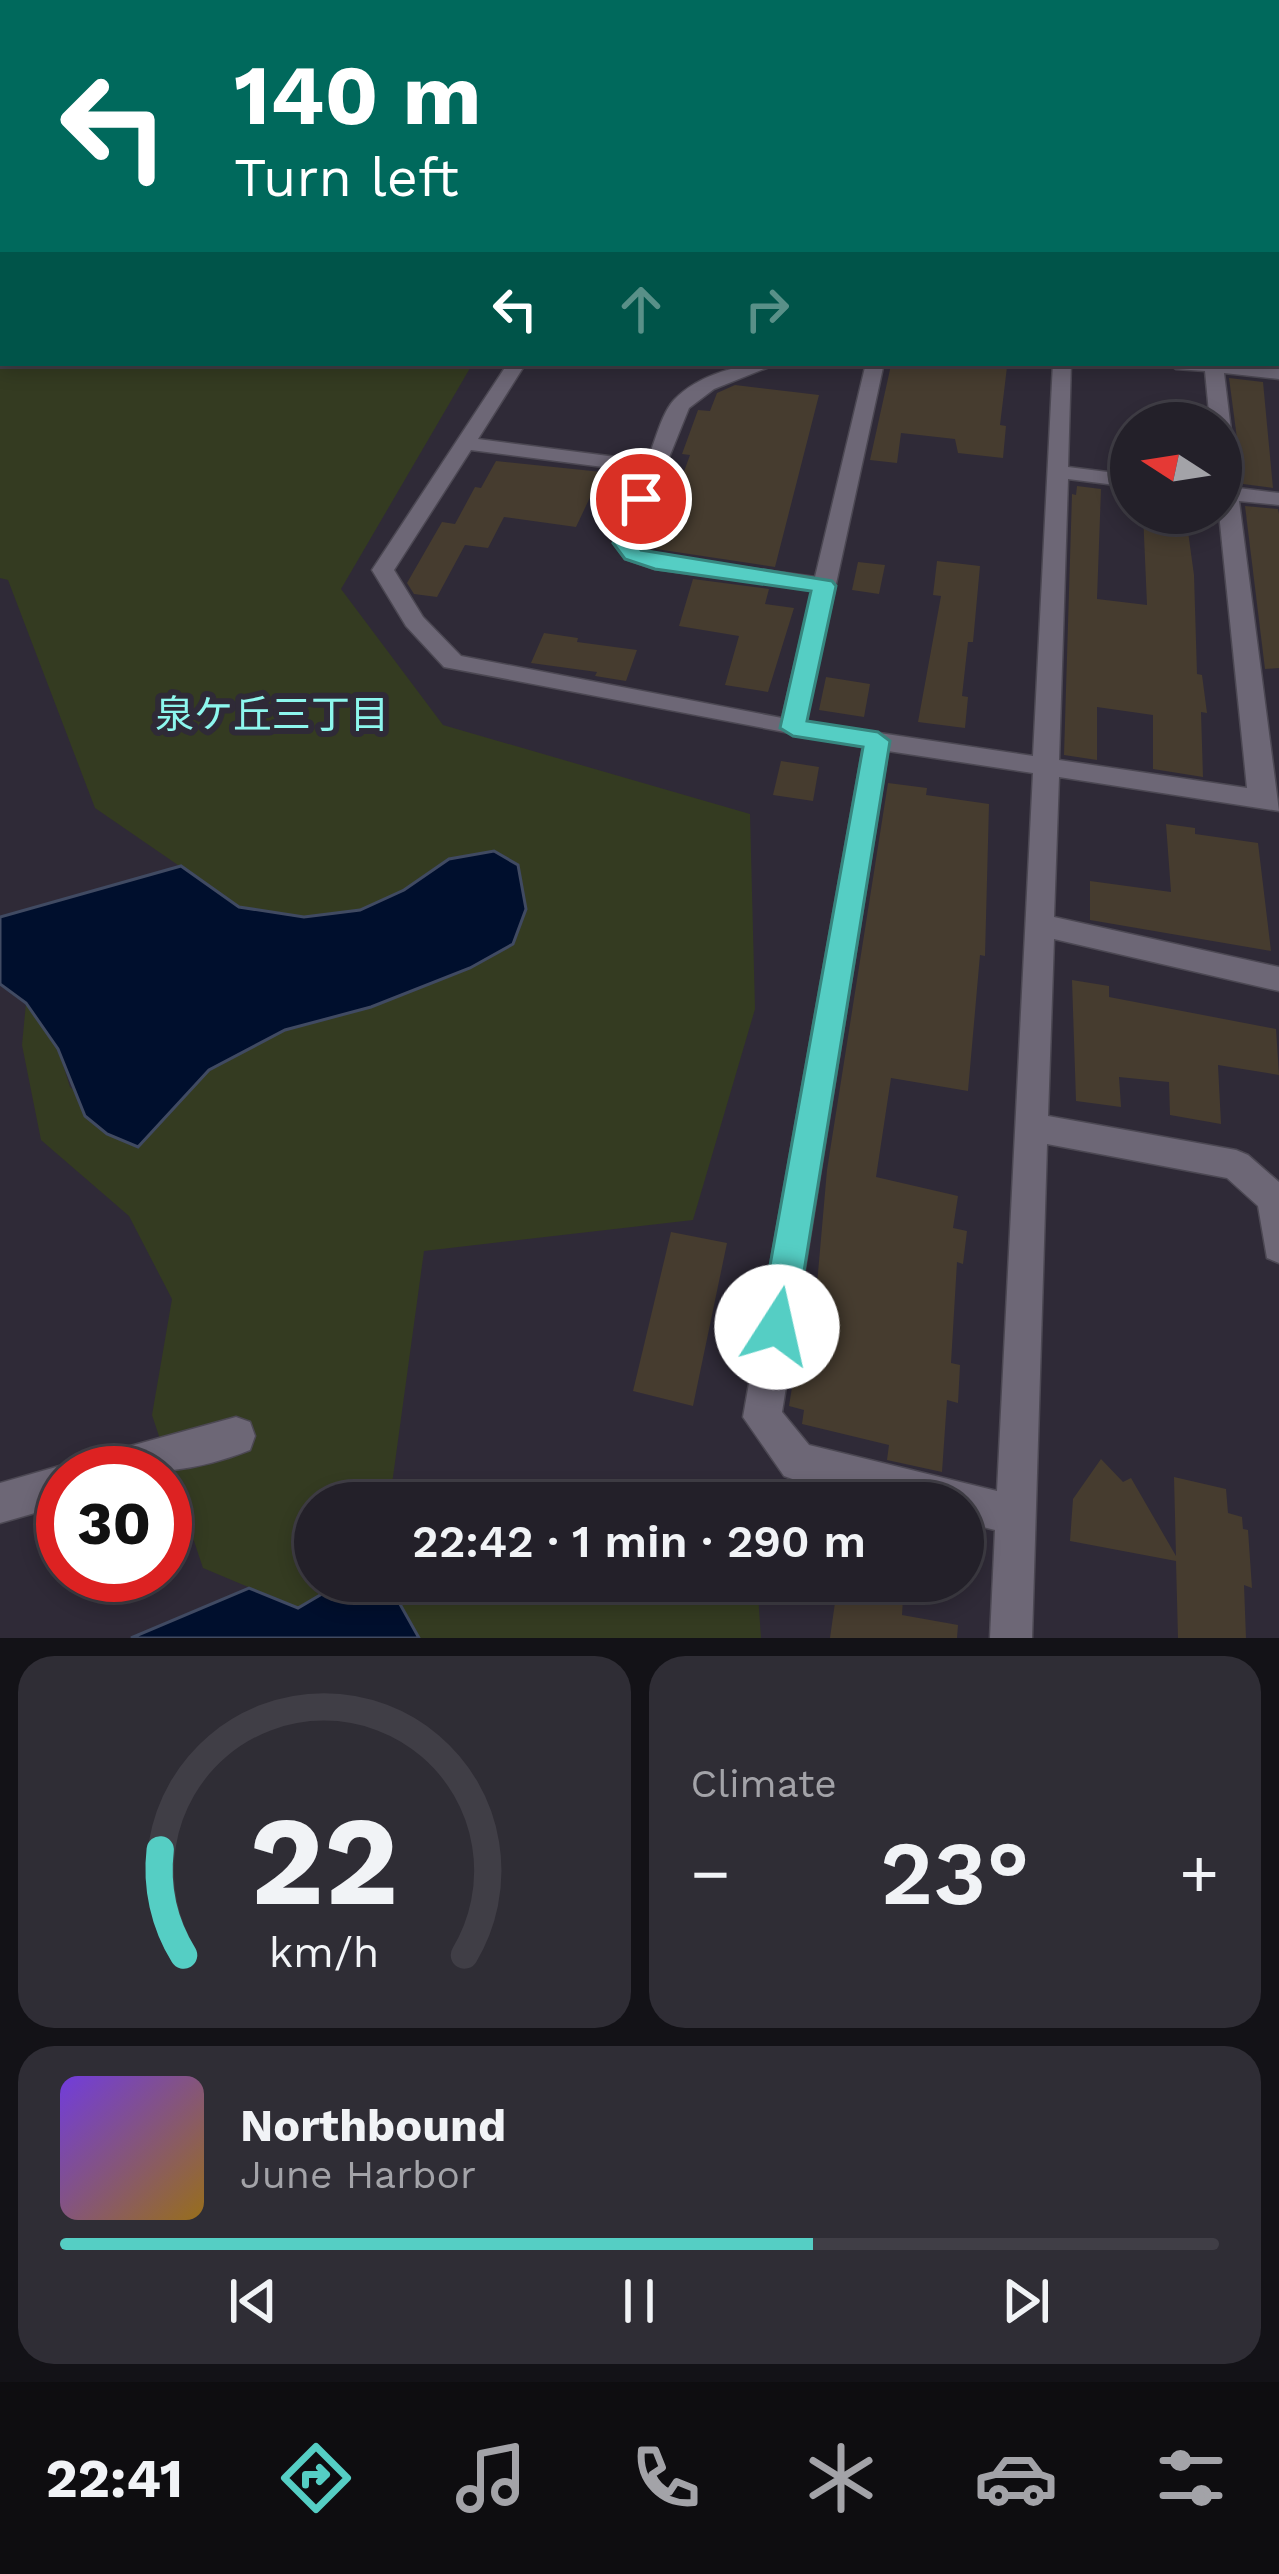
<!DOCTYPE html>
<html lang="en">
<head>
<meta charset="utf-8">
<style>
  :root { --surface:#232029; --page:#2f2d35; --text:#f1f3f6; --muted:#a3a3a8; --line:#403e46; --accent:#55cec4 }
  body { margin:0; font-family:"Work Sans","Noto Sans JP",sans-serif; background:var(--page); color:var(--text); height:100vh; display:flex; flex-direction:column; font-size:45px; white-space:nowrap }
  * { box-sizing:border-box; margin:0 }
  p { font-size:39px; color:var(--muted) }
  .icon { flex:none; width:66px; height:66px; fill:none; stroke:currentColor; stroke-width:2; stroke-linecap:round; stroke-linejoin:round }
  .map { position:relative; height:1638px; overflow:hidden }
  .drawer { display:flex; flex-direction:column; gap:18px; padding:18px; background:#131217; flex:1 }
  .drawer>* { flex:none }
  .top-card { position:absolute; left:0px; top:0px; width:1281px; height:366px; box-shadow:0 6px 18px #0003,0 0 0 3px var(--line); background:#00695c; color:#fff; overflow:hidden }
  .needle { width:78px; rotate:282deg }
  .fabs { position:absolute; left:1110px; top:402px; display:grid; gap:24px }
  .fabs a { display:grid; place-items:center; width:132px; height:132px; border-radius:50%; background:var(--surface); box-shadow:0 6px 18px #0003,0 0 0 3px var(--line); font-size:60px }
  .speed { position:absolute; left:36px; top:1446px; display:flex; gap:24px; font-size:60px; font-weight:700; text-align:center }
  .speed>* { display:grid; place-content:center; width:156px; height:156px; border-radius:50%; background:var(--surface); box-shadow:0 6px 18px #0003,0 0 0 3px var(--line); line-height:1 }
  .speed .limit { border:18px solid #d22; background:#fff; color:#111 }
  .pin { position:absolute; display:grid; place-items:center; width:102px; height:102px; color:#fff; margin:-51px; border:6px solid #fff; border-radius:50%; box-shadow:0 3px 12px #0007 }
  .me { position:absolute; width:132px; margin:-66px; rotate:10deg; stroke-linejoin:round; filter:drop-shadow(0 0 9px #0008) }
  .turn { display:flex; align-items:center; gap:42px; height:252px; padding:0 36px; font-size:54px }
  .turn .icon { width:156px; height:156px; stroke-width:2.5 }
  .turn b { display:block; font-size:84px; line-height:102px }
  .lanes { display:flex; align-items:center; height:114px; padding:0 36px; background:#0003; justify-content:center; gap:60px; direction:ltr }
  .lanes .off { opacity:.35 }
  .big { font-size:90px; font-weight:600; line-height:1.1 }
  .drawer .widget { flex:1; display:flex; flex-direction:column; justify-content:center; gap:18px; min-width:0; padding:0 42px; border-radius:36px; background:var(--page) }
  .drawer .dial { align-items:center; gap:0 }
  .dial svg { height:312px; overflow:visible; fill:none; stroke:var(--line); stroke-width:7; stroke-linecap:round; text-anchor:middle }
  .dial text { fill:var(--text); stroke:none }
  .song { display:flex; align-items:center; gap:36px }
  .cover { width:144px; height:144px; border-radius:18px; background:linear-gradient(135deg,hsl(260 70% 55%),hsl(40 70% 35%)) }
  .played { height:12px; border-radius:6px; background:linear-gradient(90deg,var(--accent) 65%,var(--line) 65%) }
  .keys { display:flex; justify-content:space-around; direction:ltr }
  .heat { display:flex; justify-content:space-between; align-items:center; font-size:66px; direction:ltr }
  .drawer .tiles { flex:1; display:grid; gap:18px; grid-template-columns:1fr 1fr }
  .widget:last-child { grid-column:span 2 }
  .trip { position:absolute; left:294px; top:1482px; width:690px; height:120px; border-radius:60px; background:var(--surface); box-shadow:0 6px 18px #0003,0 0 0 3px var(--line); font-weight:600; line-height:120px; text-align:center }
  .tab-bar { display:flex; height:192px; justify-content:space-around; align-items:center; background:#0e0d10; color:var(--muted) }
  .tab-bar .icon { width:84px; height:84px }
  .tab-bar .selected { color:var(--accent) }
  .tab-bar b { font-size:54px; color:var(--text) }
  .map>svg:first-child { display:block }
</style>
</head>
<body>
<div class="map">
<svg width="1279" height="1638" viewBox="0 0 1279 1638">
  <rect width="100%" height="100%" fill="#2f2a37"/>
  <!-- green -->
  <g fill="#343b21">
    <path d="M292,0h715l5,3h-723z"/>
    <path d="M0,205l3,158h470l-132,226 102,136 307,89 5,195 -62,211 -269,31 -32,233 60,19h-137v78h29l-46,27 -95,-40 -51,-153 20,-116 -43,-83 -88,-76 -19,-95 4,-42 32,46 12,38 68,60 71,-77 76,-40 86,-23 42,-20 113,-78 -8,-44 -24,-14 -44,8 -46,31 -44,20 -57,7 -64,-10 -144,-99 -87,-228 -8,-2z"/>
    <path d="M387,1581h327l44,13 3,44h-342z"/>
  </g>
  <!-- water -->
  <g fill="#000f2d" stroke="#404a62" stroke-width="3">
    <path d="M494,851l24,14 8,44 -13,35 -43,24 -99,39 -86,23 -76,40 -71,77 -31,-13 -22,-18 -27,-67 -32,-46 -26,-19v-67l181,-51 58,41 65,10 56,-7 44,-20 45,-31z"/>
    <path d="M344,1581h43l32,57h-288l118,-50 49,20z"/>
  </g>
  <!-- building -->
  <g fill="#463c2f">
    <path d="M903,363l104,4 -7,58 6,1 -3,32 -45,-5 -3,-14 -54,-6 -4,30 -27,-3 21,-95z"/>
    <path d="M1229,378l34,4 10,106 -30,-4z"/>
    <path d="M735,385l84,10 -44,172 -119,-18 34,-94 -8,-1 16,-44 12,1 7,-18z"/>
    <path d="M496,461l106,11 -26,55 -72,-10 -16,31 -23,-3 -28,52 -23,-3 -7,-11 35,-61 13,2 20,-37 6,1z"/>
    <path d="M1077,486l24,3 -4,110 50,6 -4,-92 43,4 8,58 3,99 5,1 5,38 -6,-1 2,65 -50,-8v-54l-56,-8v53l-33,-5 8,-261 4,1z"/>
    <path d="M1245,506l33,3 1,5v154l-14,1z"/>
    <path d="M937,561l43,5 -7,76h-5l-6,54 6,1 -3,31 -47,-6 23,-126 -8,-1z"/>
    <path d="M858,562l27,3 -6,29 -27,-4z"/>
    <path d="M693,579l76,10 -4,15 29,4 -26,84 -43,-7 14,-49 -60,-10z"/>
    <path d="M544,633l34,5 -1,4 60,8 -11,31 -31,-5 2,-4 -66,-9z"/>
    <path d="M826,677l44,7 -6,33 -45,-7z"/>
    <path d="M781,761l38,6 -6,34 -40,-6z"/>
    <path d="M888,783l39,5 -1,7 63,9 -4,152 -5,-1 -12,136 -77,-13 -15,99 82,19 -5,32 14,3 -4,33 -6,-2 -6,101 9,2 -2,38 -11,-3 -5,72 -55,-12 2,-15 -87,-21 2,-14 -15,-4 9,-56 13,3 16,-183z"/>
    <path d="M1166,824l29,4v6l63,9 13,108 -181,-31v-39l81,11z"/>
    <path d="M1072,980l37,6v11l167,32 3,46 -61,-10 3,59 -51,-9 -1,-33 -50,-5 2,30 -45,-6z"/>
    <path d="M671,1232l56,11 -34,163 -60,-15z"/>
    <path d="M1101,1459l22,23 8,-4 45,78 -2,-79 52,12 2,24 14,4 1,12 5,1 4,58 -8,-3 2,53h-68l-2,-77 -106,-20 3,-42z"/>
    <path d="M838,1581h66l-2,34 56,10 -1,13h-127z"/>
  </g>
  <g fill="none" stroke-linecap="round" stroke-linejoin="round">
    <!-- minor casing -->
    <g stroke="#4c4853" stroke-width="3">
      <g id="minor">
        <path d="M3,49v8l-3,1v-8z"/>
        <rect x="0" y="106" width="3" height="8"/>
        <path d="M508,363h18l-48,76 169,22c8,-18 14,-47 27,-61 26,-27 70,-37 105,-37l-65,26 -25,19 -54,134 24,14 156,21 51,-214h18l-78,359 227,34 20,-393h18l-3,104 63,8v12l-63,-8 -9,281 188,28 -28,-275 2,-90h-11l-5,-52 -29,-2 -9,-6 112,4v12l-55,-6 14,115 41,5v12l-40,-4 40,310 -220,-34 -5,140 225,50v24l-225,-52 -6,177 188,34 12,5 31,27v81l-12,-5 -9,-52 -31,-28 -180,-34 -15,494h-42l5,-108 -32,-8v-19h-77l-88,-22 -14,-5 -41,-59 120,-670 -419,-80 -38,-41 -34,-56zM471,450l171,22 -29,71 12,16 30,10 157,21 -30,128 -321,-62 -38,-39 -29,-47zM888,751l145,22 -36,718 -188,-46 -27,-33z"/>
        <path d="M236,1417l14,5 5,14 -5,14c-60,24 -102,23 -165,23l6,-14 14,-6z"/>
        <path d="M63,1465l15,8h-15v32l-63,18v-40z"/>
      </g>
    </g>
    <!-- tertiary casing -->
    <g stroke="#4c4853" stroke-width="3">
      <g id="tertiary">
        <path d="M1182,0h14l1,3h-14z"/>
        <rect x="1278" y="73" width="1" height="9"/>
      </g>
    </g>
    <!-- minor -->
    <use href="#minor" fill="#6d6776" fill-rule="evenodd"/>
    <!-- tertiary -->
    <use href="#tertiary" fill="#6d6776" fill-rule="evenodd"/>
  </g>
  <!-- route -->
  <path fill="#55cec4" stroke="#37867f" stroke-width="3" d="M641,492l11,7 -17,44 6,7 191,31 4,5 -29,135 71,11 12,9 -95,586 -5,12 -13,5 -13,-5 -5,-12 104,-580 -70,-11 -13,-8 31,-137 -156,-22 -30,-10 -12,-16 17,-44z"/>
  <g text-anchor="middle" stroke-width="12" stroke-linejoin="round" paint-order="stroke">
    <!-- neighbourhood labels -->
    <g font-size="39" fill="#8df7ee" stroke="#2f2a37">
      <text x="272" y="728">泉ケ丘三丁目</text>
    </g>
  </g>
</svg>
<div class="fabs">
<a><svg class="needle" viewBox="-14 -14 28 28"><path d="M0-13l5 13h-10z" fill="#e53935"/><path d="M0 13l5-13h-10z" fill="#a3a3a8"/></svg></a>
</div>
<div class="speed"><div class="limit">30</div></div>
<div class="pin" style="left:641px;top:499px;background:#d93025"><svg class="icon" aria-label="arrive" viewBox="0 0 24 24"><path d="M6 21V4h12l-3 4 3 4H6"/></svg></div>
<svg class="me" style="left:777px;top:1327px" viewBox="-20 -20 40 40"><circle r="19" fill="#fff"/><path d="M0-13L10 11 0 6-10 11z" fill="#55cec4"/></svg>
<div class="trip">22:42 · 1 min · 290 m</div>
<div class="top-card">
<div class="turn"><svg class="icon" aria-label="left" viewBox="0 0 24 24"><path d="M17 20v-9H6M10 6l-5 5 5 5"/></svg><div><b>140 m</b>Turn left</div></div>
<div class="lanes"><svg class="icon" aria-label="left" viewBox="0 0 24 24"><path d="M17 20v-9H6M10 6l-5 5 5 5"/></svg><svg class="icon off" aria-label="ahead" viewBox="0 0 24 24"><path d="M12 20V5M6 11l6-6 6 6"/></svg><svg class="icon off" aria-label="right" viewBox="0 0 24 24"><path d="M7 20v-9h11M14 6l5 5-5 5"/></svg></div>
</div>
</div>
<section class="drawer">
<div class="tiles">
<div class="widget dial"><svg viewBox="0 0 100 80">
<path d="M14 69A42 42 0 1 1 86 69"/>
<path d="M14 69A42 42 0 0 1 8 42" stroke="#55cec4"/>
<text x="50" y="56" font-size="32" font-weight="700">22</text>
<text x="50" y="72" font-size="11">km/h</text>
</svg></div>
<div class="widget"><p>Climate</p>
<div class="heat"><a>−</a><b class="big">23°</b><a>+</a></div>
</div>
<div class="widget">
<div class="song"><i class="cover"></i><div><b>Northbound</b><p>June Harbor</p></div></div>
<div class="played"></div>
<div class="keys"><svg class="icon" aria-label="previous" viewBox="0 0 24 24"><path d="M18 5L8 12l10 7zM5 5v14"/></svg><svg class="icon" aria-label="pause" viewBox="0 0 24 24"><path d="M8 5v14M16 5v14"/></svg><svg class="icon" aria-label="next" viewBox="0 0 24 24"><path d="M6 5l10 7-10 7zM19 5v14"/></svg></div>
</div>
</div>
</section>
<nav class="tab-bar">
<b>22:41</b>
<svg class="icon selected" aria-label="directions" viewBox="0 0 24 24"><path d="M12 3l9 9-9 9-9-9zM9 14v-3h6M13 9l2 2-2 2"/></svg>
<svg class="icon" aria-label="music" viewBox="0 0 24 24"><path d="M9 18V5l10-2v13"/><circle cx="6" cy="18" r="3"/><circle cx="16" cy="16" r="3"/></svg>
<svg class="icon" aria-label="phone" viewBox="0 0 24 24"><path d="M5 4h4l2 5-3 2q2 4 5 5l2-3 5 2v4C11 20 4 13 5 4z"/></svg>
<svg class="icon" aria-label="climate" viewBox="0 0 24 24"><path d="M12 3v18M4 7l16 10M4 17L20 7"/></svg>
<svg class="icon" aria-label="car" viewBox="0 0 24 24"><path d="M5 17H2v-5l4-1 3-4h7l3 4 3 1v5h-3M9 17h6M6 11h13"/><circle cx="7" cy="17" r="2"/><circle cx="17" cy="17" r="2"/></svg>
<svg class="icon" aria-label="filters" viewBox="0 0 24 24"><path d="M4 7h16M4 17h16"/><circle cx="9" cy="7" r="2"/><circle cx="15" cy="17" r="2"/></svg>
</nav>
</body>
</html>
